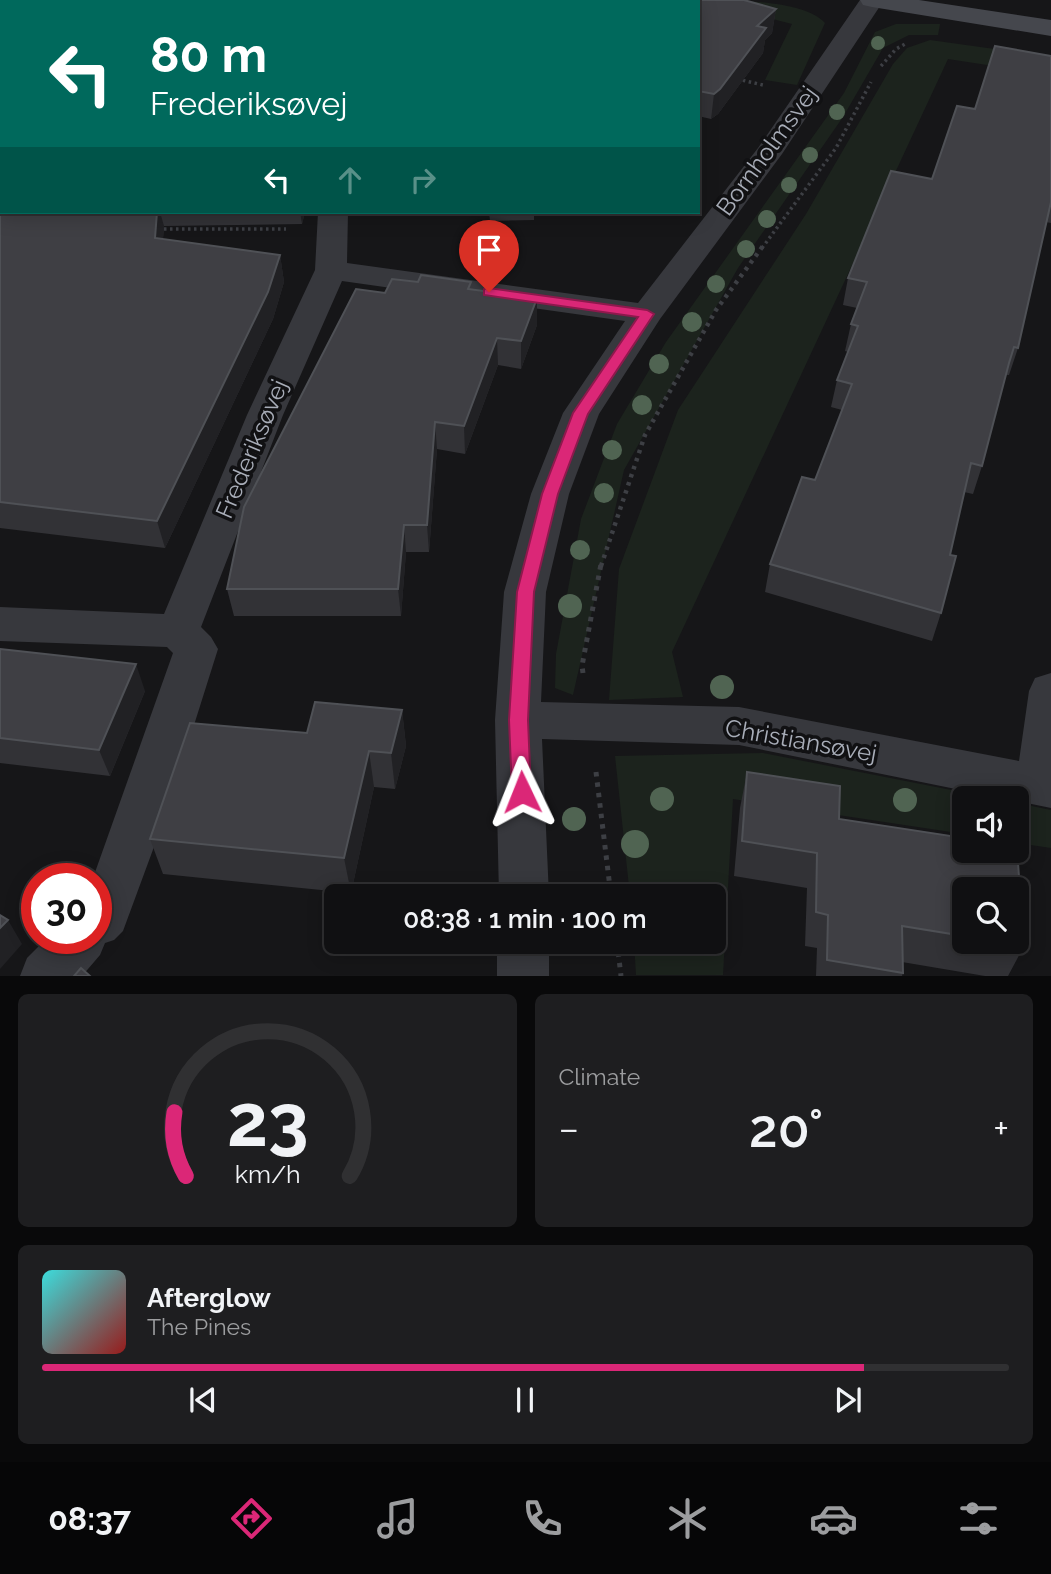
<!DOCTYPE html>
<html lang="en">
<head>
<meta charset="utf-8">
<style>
  :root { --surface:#101012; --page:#1e1e20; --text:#f1f3f6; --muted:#9c9d9f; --line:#303032; --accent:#db2777 }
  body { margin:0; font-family:Raleway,sans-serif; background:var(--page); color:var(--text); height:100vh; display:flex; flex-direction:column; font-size:26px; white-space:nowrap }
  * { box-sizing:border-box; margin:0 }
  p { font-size:23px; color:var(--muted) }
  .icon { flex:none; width:38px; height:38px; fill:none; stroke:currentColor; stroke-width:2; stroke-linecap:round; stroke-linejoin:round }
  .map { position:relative; height:976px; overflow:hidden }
  .drawer { display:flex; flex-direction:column; gap:18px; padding:18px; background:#09090a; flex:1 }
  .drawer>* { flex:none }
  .banner { position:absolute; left:0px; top:0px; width:700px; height:214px; box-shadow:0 4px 18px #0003,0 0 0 2px var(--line); background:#00695c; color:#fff; overflow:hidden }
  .fabs { position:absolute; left:952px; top:786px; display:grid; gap:14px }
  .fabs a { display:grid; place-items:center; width:77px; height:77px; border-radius:10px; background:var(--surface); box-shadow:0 4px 18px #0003,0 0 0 2px var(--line); font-size:35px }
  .speed { position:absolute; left:21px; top:863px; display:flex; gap:14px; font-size:35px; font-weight:700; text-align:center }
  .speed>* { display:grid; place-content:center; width:91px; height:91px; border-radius:50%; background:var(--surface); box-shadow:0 4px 18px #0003,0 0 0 2px var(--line); line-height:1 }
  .speed .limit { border:10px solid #d22; background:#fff; color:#111 }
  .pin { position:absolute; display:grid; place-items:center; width:60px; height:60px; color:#fff; margin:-72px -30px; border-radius:50% 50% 50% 0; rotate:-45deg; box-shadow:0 0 7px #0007 }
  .pin .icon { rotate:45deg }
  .me { position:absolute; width:77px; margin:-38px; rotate:358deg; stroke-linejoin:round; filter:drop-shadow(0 0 5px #0008) }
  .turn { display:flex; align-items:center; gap:24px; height:147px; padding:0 35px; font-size:32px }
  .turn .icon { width:91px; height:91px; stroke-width:2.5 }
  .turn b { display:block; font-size:49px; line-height:60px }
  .lanes { display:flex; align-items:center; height:66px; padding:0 35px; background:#0003; justify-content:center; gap:35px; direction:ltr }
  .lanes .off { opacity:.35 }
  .big { font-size:52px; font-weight:600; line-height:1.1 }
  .drawer .tile { flex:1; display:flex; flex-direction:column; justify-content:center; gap:10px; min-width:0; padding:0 24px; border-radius:10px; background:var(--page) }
  .drawer .dial { align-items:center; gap:0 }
  .dial svg { height:182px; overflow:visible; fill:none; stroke:var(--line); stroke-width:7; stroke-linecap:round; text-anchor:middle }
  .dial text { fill:var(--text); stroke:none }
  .song { display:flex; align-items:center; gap:21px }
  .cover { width:84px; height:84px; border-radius:10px; background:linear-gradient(135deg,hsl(180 70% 55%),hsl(0 70% 35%)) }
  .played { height:7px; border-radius:4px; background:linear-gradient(90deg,var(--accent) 85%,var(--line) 85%) }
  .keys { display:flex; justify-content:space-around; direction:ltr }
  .heat { display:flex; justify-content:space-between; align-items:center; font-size:38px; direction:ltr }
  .drawer .tiles { flex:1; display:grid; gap:18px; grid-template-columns:1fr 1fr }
  .tile:last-child { grid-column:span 2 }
  .trip { position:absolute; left:324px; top:884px; width:402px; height:70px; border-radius:10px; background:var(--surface); box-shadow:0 4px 18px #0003,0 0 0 2px var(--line); font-weight:600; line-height:70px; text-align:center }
  .tab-bar { display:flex; height:112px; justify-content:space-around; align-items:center; background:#060607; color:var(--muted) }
  .tab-bar .icon { width:49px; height:49px }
  .tab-bar .on { color:var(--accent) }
  .tab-bar b { font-size:32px; color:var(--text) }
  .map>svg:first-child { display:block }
</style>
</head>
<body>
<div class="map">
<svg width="1051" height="976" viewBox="0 0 1051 976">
  <rect width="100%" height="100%" fill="#161618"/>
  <!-- green -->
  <g fill="#1c231d">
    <path d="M699,0c35,0 106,0 126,23l-28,62 -32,-5 27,-56z"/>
    <path d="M896,24h44l-2,11h-29l-26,13 -40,69 -105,151 -114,202 -51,225 -18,-7 1,-34 25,-135 36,-95 49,-82 178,-249 31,-61z"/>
    <path d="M930,40l121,17v18l-103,-16 -276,593 11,45 -74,3 10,-131 59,-159 128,-196 87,-150 14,-16z"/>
    <path d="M763,753l229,45h-28v36l-231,-35 -10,176h-87l-2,-33h80v-46h-84l-15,-140z"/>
    <path d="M1017,803l34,7v38l-34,-5z"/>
  </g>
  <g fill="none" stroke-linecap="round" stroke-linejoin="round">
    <!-- path-far2 -->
    <g stroke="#3d3f44" stroke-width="3.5" stroke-dasharray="2.5 3.5" stroke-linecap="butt">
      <path d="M881,66l15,-17 9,-5"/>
      <path d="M737,79l26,6"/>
      <path d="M158,229h128"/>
      <path d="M762,248l74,-100 35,-66"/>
    </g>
    <!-- path-far1 -->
    <path stroke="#3d3f44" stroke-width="4.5" stroke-dasharray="3.5 5" stroke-linecap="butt" d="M601,566l44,-131 71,-125 47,-64"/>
    <!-- path -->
    <g stroke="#3d3f44" stroke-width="5" stroke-dasharray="4.5 6" stroke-linecap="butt">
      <path d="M583,673l-1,-7 19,-102"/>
      <path d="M596,772l15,124"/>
      <path d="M617,942l4,34"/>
    </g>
    <!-- street -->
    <g fill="#37383d" fill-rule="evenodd">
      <path d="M860,0h24l-102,154 -122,165 -61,95 -30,80 -23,98 -5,110 198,5 280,54 10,-70 6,-13 16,-5v135l-34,-7v-3h-17l-261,-53 -197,-6 7,157h-50l-4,-176 9,-128 27,-98 32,-81 62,-92 -283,-40 -59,134 -82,212 10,10 7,12 -53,168 -42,114 -9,9 -9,3 -5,12 -18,21h-62l7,-18 20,-20h49v-60h-3l80,-225 -6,-6 -167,-6v-34l164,7 83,-199 68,-145 3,-58h30l-1,51 291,40 120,-155z"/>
      <rect x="497" y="942" width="52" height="34"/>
    </g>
    <!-- secondary -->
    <path fill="#45474d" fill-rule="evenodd" d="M860,0h59l132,20v16l-179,-29 -9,-2z"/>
  </g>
  <!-- trees -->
  <g fill="#506452">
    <circle cx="878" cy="43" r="7"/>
    <circle cx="837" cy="112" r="8"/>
    <circle cx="810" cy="155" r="8"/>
    <circle cx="789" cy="185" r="8"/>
    <circle cx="767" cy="219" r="9"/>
    <circle cx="746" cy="249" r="9"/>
    <circle cx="716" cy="284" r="9"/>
    <circle cx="692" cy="322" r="10"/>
    <circle cx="659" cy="364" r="10"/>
    <circle cx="642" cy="405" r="10"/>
    <circle cx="612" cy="450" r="10"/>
    <circle cx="604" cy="493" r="10"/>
    <circle cx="580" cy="550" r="10"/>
    <circle cx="570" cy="606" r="12"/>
    <circle cx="722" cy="687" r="12"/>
    <circle cx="662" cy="799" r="12"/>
    <circle cx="905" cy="800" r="12"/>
    <circle cx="574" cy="819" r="12"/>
    <circle cx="635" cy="844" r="14"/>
  </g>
  <!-- wall -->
  <g fill="#323236" fill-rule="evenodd">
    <path d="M0,0h744l32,9 -4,24 -7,7 -2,13 -45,61 -7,5 -13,-3v-114h-696v210h303l-3,12 -138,2 -1,13 117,16 4,27 -11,37 -108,229 -165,-20z"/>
    <path d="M1051,56v167l-5,-1 -28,126 -9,27h-3l-24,91 -9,28 -9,-2 -14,63 -9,58 -9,28 -167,-49 5,-28 45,-84 27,-70 -11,-3 6,-27 11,-28 -3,-1 6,-27 6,-16 -14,-3 5,-27 84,-99z"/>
    <path d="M489,212h45v8l-44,1z"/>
    <path d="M471,289l66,36 -16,44 -23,-4 -33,89 -28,-5 -8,103h-23l-5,64h-167l-7,-27 158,-296z"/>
    <path d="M0,649l145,42 -35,85 -110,-13z"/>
    <path d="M402,710l4,36 -11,43 -21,-2 -23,106 -188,-19 -13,-35 157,-106z"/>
    <path d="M747,772l93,14 -1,33 125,19v12h53v-1l7,97 -16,30h-23l-83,-14 1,11 -1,3h-86l1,-28 -12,-2 2,-58 -73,-12 6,-68zM964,889h53v53h-53z"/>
  </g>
  <!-- shaded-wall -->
  <g fill="#212124">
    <path d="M776,9l-4,24 -7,7 -2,13 -45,61 -7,5 3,-25 43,-68z"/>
    <path d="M157,212h3l4,14 -3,38 -6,-26z"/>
    <path d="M300,212h5l-3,12z"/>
    <path d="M280,255l4,27 -11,37 -108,229 -8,-27z"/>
    <path d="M537,298v27l-16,44v-28z"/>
    <path d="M497,338l1,27 -33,89 -1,-28z"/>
    <path d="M435,422l2,27 -8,103 -2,-27z"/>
    <path d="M404,525l2,27 -5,64 -3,-27z"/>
    <path d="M136,664l9,27 -35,85 -11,-26z"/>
    <path d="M402,710l4,36 -11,43 -4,-36z"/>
    <path d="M369,751l5,36 -23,106 -7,-35z"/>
    <path d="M8,920l14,24 -22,25v-41z"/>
  </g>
  <!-- building -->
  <g fill="#3f3f44" stroke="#4f5156" stroke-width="2">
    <path d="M0,0h744l32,9 -19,17 9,2 -46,61 -6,5 -16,-3v-89h-696v210h155l-2,26 125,17 -12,37 -111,229 -157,-19z"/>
    <path d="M995,46l56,10v146l-33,146 -4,-1 -5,16 -27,103 -11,-3 -21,92 6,1 -15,57 -171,-49 32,-87 13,3 37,-96 -15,-4 21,-54 -7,-2 16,-42 -19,-4 43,-107 41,8 25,-73 18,3z"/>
    <path d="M421,275l50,7 -3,7 69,9 -16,43 -24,-3 -33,88 -29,-4 -8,103h-23l-6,64h-171l17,-82 112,-218 29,4 7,-14 26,3z"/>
    <path d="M0,649l136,15 -37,86 -99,-12z"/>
    <path d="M315,702l87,8 -11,43 -22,-2 -25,107 -194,-19 40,-116 117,10z"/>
    <path d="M747,772l93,14 -1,33 125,19v12h53v-1l7,97 -28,-4h21v-53h-53v47l-62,-10 1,47 -76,-13 1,-45 -12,-3 1,-59 -75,-12z"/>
    <path d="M0,915l8,5 -8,8z"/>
    <path d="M81,968l9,8h-16z"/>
  </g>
  <!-- route -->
  <path fill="#db2777" stroke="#8e194d" stroke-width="2" d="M489,288l158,22 7,4 -66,100 -30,80 -24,98 -6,128 3,72 -3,6 -6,3 -7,-3 -3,-6 -3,-72 8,-128 25,-98 31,-81 65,-96 -154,-22v-6z"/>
  <g text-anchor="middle" stroke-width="7" stroke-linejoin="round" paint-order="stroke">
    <!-- street labels -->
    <g font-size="24" fill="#a8adb8" stroke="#111113">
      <text transform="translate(767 151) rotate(-54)" y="8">Bornholmsvej</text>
      <text transform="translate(252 449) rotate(-67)" y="8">Frederiksøvej</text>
      <text transform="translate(801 741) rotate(10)" y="8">Christiansøvej</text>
    </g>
  </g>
</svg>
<div class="fabs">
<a><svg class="icon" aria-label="sound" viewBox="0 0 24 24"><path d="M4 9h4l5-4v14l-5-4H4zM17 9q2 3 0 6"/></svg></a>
<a><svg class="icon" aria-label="search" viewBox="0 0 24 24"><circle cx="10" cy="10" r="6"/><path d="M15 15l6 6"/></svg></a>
</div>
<div class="speed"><div class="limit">30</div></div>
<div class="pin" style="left:489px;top:292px;background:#d93025"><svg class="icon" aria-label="arrive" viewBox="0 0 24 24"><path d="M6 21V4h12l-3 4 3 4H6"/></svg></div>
<svg class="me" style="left:522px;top:792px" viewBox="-20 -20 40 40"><path d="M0-17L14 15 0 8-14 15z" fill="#db2777" stroke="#fff" stroke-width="4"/></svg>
<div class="trip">08:38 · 1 min · 100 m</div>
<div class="banner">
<div class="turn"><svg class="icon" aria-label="left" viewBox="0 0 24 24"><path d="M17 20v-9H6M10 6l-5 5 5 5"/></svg><div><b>80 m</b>Frederiksøvej</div></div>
<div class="lanes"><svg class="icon" aria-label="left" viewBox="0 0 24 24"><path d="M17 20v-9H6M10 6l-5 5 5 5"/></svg><svg class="icon off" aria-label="ahead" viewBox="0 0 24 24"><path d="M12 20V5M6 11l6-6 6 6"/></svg><svg class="icon off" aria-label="right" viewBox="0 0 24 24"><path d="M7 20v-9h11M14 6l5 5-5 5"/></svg></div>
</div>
</div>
<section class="drawer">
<div class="tiles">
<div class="tile dial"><svg viewBox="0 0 100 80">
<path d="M14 69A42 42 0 1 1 86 69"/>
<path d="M14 69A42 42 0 0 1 9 41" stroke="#db2777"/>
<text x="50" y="56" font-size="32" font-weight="700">23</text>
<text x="50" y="72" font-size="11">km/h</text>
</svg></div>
<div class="tile"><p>Climate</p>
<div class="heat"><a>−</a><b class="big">20°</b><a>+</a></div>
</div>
<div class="tile">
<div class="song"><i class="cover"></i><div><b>Afterglow</b><p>The Pines</p></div></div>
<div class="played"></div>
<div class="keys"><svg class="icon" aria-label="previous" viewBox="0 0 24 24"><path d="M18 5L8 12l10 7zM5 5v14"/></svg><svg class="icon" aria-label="pause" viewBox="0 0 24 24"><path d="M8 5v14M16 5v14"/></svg><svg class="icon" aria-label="next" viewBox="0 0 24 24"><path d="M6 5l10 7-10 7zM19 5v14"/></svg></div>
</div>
</div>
</section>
<nav class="tab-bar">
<b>08:37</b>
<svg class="icon on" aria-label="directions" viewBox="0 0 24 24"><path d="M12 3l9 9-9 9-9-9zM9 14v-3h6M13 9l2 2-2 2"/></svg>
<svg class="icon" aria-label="music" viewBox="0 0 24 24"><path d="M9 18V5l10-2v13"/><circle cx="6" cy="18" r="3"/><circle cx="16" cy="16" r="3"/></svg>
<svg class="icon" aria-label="phone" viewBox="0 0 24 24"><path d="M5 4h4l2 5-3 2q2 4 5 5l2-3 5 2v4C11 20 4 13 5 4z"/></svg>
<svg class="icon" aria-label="climate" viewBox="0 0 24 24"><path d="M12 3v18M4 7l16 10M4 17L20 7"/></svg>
<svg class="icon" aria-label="car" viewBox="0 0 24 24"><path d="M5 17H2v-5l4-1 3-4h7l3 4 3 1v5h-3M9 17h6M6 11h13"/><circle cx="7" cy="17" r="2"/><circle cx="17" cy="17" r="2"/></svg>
<svg class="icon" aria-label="filters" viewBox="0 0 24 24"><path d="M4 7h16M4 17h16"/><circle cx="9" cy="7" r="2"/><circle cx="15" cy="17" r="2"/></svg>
</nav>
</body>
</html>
